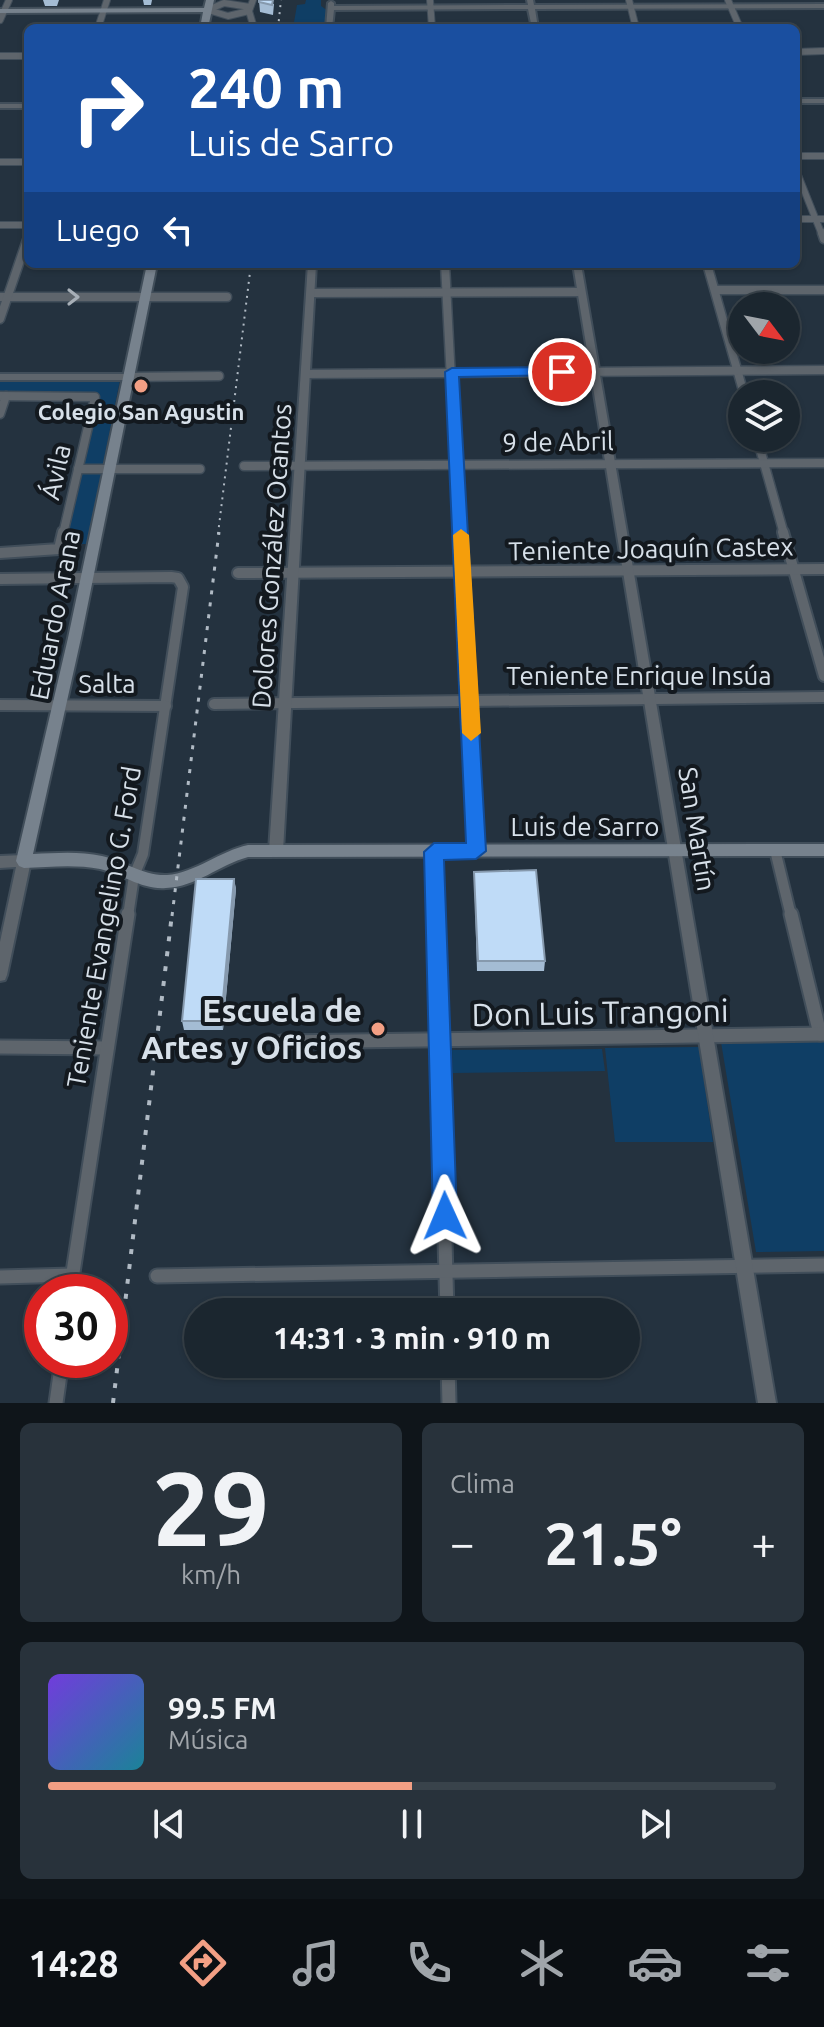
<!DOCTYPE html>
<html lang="es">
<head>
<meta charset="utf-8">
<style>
  :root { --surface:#1b262f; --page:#28323b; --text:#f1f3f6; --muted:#a0a5aa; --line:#39434b; --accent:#f39f84 }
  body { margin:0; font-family:Ubuntu,sans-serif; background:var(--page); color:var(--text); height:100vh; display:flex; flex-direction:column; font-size:30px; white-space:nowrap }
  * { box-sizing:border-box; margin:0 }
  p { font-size:26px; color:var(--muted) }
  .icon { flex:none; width:44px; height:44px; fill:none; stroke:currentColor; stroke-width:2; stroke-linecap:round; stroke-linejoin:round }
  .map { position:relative; height:1403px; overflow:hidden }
  .side { display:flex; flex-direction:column; gap:20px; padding:20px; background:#0f151a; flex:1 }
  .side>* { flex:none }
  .hud { position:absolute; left:24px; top:24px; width:776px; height:244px; border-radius:12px; box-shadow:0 2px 6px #0004,0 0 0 2px var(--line); background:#1a4fa0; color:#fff; overflow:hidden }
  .needle { width:52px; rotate:122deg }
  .fabs { position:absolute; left:728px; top:292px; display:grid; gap:16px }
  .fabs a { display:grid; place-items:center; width:72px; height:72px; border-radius:50%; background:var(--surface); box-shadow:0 2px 6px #0004,0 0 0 2px var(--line); font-size:40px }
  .speed { position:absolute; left:24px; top:1274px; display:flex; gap:16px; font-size:40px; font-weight:700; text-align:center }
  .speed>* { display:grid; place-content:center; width:104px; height:104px; border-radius:50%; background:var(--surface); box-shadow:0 2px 6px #0004,0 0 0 2px var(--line); line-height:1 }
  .speed .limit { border:12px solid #d22; background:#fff; color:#111 }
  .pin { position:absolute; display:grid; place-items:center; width:68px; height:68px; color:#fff; margin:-34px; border:4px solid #fff; border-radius:50%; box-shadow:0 2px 8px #0007 }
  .me { position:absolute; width:88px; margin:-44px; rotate:359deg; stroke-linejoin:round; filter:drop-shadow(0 0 6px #0008) }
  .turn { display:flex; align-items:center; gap:28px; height:168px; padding:0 32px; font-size:36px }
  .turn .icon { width:104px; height:104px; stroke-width:2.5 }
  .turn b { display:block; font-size:56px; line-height:68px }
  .then { display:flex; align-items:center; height:76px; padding:0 32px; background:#0003; gap:16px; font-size:30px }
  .big { font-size:60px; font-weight:700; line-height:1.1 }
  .side .card { flex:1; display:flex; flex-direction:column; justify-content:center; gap:12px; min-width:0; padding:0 28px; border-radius:12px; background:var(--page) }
  .side .dial { align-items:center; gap:0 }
  .dial b { font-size:104px; line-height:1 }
  .song { display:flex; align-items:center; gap:24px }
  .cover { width:96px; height:96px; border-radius:12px; background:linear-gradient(135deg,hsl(260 70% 55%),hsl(190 70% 35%)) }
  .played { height:8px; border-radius:4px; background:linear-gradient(90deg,var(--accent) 50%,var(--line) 50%) }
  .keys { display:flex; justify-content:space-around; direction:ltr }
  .heat { display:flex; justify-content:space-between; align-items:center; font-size:44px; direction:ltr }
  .side .tiles { flex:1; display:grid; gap:20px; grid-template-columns:1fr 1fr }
  .card:last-child { grid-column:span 2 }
  .trip { position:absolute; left:184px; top:1298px; width:456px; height:80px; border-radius:40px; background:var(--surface); box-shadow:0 2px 6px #0004,0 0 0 2px var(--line); font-weight:700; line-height:80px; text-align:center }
  .menu { display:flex; height:128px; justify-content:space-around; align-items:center; background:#0b0f13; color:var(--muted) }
  .menu .icon { width:56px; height:56px }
  .menu .current { color:var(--accent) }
  .menu b { font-size:36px; color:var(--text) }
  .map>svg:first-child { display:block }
</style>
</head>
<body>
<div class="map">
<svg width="824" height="1403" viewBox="0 0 824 1403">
  <rect width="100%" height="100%" fill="#24323f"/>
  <!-- green -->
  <g fill="#0f3e65">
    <path d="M306,0h15v6l7,5 -2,17h-33l4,-23 8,-1z"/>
    <path d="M0,380h120l-33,164h-22l33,-150h-98z"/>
    <path d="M824,1041v210l-68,1 -35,-210z"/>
    <path d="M699,1047l14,95h-98l-10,-94z"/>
    <path d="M602,1049l3,22 -152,2 -1,-23z"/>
  </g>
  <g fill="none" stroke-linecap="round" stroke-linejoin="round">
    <!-- minor-far3 casing -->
    <g stroke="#414e5a" stroke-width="8">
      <g id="minor-far3">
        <path d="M253,0l-4,11 5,17"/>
        <path d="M430,0l2,28"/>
        <path d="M629,0l7,28"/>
        <path d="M728,0l12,28"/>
        <path d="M208,10l16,-7 26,4"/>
        <path d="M208,10l20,6 21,-5"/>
        <path d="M0,20l9,-20"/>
        <path d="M98,28l9,-28"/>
        <path d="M796,52l28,-1"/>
        <path d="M0,56h28"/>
        <path d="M796,156h28"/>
        <path d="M0,162h28"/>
        <path d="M796,170l26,65"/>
        <path d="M796,219h28"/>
        <path d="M0,225h28"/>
      </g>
    </g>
    <!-- minor-far2 casing -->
    <g stroke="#414e5a" stroke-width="11">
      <g id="minor-far2">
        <path d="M822,233l2,6"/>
        <path d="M445,264l14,270"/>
        <path d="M707,264l37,130"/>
        <path d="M715,290h109"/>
        <path d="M311,293l270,-1"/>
        <path d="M0,297h227"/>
        <path d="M0,319l28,-82"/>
        <path d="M305,374l519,-4"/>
        <path d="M129,377l90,-1"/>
        <path d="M0,396l95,1 -32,137"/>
        <path d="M0,414l6,-18"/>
        <path d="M757,438l27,96"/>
        <path d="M244,466l580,-3"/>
        <path d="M78,469h122"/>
      </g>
    </g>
    <!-- minor-far1 casing -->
    <g stroke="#414e5a" stroke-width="14">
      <g id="minor-far1">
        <path d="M459,532l17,319"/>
        <path d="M783,532l41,144"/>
        <path d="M0,553l59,-4 4,-17"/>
        <path d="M238,573l586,-4"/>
        <path d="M0,579l171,-2 7,1 5,9 -40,267 -9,22 -6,40"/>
        <path d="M214,704l610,-7"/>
        <path d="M0,705l166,1"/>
        <path d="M775,850l16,66"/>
        <path d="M434,852l2,64"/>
      </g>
    </g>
    <!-- minor casing -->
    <g stroke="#414e5a" stroke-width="17">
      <g id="minor">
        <path d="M436,914l11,398"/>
        <path d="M791,914l29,120"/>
        <path d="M281,1042l543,-8"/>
        <path d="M0,1047l107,1"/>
        <path d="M157,1276l667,-11"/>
        <path d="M0,1277l72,-2"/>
        <path d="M70,1292l58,-378"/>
        <path d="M448,1364l1,39"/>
        <path d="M56,1403l6,-43"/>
      </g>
    </g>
    <!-- tertiary casing -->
    <g stroke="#414e5a" stroke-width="4">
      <g id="tertiary">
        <path d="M527,0h6l1,5 290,-1v4l-289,1 3,19h-6l-4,-19 -194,1 -2,18h-6l2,-25 3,-2 3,2v3l194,-1z"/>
        <rect x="796" y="99" width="28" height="4"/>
        <rect x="0" y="104" width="28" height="4"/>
        <path d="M308,264h8l-33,587 -2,4 -5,2 -5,-2 -2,-4z"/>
        <path d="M573,264h8l195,1139h-18z"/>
        <path d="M0,374h129l5,3 -5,3h-129z"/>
        <path d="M24,855l5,2 2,4 -24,114 -2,5 -5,1v-39l16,-75 -16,1v-12z"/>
      </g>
    </g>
    <!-- secondary casing -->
    <g stroke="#414e5a" stroke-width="4">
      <g id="secondary">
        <path d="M206,0h8l-6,28h-8l3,-16 -203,1v-4l204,-1z"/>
        <path d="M147,264h10l-76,374 -48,216c23,-1 46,-3 69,2 22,5 41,20 65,19 28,-2 53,-24 81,-30l576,-1v12l-576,1c-29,8 -52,30 -82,31 -24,2 -44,-14 -66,-19 -25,-5 -51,-2 -76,-1l-5,-2 -3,-5 52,-223z"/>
      </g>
    </g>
    <!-- minor-far3 -->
    <use href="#minor-far3" stroke="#5e656c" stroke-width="6"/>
    <!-- minor-far2 -->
    <use href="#minor-far2" stroke="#5e656c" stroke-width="8"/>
    <!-- minor-far1 -->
    <use href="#minor-far1" stroke="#5e656c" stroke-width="10"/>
    <!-- minor -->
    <use href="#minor" stroke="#5e656c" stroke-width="13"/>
    <!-- tertiary -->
    <use href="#tertiary" fill="#5e656c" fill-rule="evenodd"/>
    <!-- secondary -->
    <use href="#secondary" fill="#77828d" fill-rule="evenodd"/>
    <!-- rail-far2 -->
    <g stroke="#b0bac4" stroke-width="2" stroke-dasharray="2 5" stroke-linecap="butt">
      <path d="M278,28l3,-28"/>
      <path d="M218,534l33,-270"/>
    </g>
    <!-- rail-far1 -->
    <path stroke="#b0bac4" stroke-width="3" stroke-dasharray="4 8" stroke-linecap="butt" d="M172,916l47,-384"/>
    <!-- rail -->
    <path stroke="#b0bac4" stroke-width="4" stroke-dasharray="5 10" stroke-linecap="butt" d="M113,1403l59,-489"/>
  </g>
  <!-- wall -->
  <g fill="#a4bcd4">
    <path d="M43,0h16l-2,6h-12z"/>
    <path d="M143,0h9l-1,5h-7z"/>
    <path d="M259,0l15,4 -1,11 -13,-3z"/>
    <path d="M474,872l71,89 -1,10h-67z"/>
    <path d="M234,879l2,10 -13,141h-39l-2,-9z"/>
  </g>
  <!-- shaded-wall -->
  <path fill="#8699ad" d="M234,879l2,10 -13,141 -2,-9z"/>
  <!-- building -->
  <g fill="#bfdbf7" stroke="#8699ad" stroke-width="2">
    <path d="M259,0h14l-1,5 -13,-3z"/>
    <path d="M536,870l9,91h-67l-4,-89z"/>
    <path d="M196,879h38l-13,142h-39z"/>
  </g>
  <!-- one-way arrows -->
  <defs><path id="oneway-chevron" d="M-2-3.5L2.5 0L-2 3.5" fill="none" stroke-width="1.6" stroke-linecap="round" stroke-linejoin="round" transform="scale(2)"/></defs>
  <use stroke="#a7afb7" href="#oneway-chevron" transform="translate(73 297)"/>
  <!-- route -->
  <path fill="#1a73e8" stroke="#114b97" stroke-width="2" d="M562,367l7,5 -2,3 -108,2 27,474 -10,8 -32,1 13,356 -3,9 -9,3 -9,-3 -3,-9 -9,-364 10,-9h32l-21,-471 7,-4z"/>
  <!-- slow -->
  <path fill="#f59e0b" d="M461,529l8,6 12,198 -10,8 -9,-8 -9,-198z"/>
  <!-- markers -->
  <g fill="#f39f84" stroke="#13191f" stroke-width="3">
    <circle cx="141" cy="386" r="8"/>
    <circle cx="378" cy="1029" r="8"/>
  </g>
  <g text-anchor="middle" stroke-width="8" stroke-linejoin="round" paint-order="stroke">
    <!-- far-poi labels -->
    <g font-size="22" font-weight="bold" fill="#d7e0e9" stroke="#13191f">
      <text x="141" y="420">Colegio San Agustin</text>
    </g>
    <!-- street labels -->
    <g font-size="26" fill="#d7e0e9" stroke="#13191f">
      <text transform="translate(558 442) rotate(-1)" y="9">9 de Abril</text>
      <text transform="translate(56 472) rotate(-77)" y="9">Ávila</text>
      <text transform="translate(651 549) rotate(-1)" y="9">Teniente Joaquín Castex</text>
      <text transform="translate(272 556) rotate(-86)" y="9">Dolores González Ocantos</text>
      <text transform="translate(55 615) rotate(-79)" y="9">Eduardo Arana</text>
      <text x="639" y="685">Teniente Enrique Insúa</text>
      <text x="107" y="693">Salta</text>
      <text x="585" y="836">Luis de Sarro</text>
      <text transform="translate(697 829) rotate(81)" y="9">San Martín</text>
      <text transform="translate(104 927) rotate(-80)" y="9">Teniente Evangelino G. Ford</text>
    </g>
    <!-- near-poi labels -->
    <g font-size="32" font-weight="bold" fill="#d7e0e9" stroke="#13191f" text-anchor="end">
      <text x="362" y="1022">Escuela de<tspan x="362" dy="37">Artes y Oficios</tspan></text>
    </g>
    <!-- near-street labels -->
    <g font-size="32" fill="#d7e0e9" stroke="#13191f">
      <text transform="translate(600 1013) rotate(-1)" y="11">Don Luis Trangoni</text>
    </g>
  </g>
</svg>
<div class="fabs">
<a><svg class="needle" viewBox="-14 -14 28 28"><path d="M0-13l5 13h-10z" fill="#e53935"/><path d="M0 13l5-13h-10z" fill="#a0a5aa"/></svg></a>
<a><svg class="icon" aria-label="layers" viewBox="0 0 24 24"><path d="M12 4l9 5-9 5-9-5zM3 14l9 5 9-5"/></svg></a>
</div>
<div class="speed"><div class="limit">30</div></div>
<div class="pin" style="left:562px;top:372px;background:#d93025"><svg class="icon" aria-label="arrive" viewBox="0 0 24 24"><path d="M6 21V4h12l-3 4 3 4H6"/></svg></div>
<svg class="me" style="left:445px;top:1216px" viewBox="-20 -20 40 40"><path d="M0-17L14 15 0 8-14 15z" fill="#1a73e8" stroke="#fff" stroke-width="4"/></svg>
<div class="trip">14:31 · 3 min · 910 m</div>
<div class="hud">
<div class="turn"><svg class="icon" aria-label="right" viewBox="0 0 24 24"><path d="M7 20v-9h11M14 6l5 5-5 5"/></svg><div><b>240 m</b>Luis de Sarro</div></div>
<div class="then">Luego<svg class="icon" aria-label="left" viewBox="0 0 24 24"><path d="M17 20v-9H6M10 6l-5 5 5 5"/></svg></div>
</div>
</div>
<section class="side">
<div class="tiles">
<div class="card dial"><b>29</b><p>km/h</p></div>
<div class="card"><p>Clima</p>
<div class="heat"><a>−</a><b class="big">21.5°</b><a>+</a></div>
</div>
<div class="card">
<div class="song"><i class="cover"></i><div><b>99.5 FM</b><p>Música</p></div></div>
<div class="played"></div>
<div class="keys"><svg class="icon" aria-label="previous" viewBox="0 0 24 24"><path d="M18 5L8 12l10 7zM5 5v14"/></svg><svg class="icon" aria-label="pause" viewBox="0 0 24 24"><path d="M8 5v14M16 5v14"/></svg><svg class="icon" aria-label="next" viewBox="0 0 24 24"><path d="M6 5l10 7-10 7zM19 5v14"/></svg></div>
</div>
</div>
</section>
<nav class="menu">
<b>14:28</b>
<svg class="icon current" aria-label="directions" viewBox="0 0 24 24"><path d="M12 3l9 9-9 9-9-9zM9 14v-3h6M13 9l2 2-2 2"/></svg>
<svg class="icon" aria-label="music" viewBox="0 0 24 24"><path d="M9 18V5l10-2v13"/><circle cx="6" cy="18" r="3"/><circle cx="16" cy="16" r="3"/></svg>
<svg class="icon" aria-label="phone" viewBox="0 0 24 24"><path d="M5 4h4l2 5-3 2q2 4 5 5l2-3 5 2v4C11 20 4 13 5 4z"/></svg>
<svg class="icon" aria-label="climate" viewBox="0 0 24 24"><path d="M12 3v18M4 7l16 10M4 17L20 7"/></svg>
<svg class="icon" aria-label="car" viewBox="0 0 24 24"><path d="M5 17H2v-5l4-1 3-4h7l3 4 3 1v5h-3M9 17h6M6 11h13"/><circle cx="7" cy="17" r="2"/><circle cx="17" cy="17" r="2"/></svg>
<svg class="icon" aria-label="filters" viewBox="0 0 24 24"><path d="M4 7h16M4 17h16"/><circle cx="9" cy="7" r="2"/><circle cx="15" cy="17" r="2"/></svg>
</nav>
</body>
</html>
